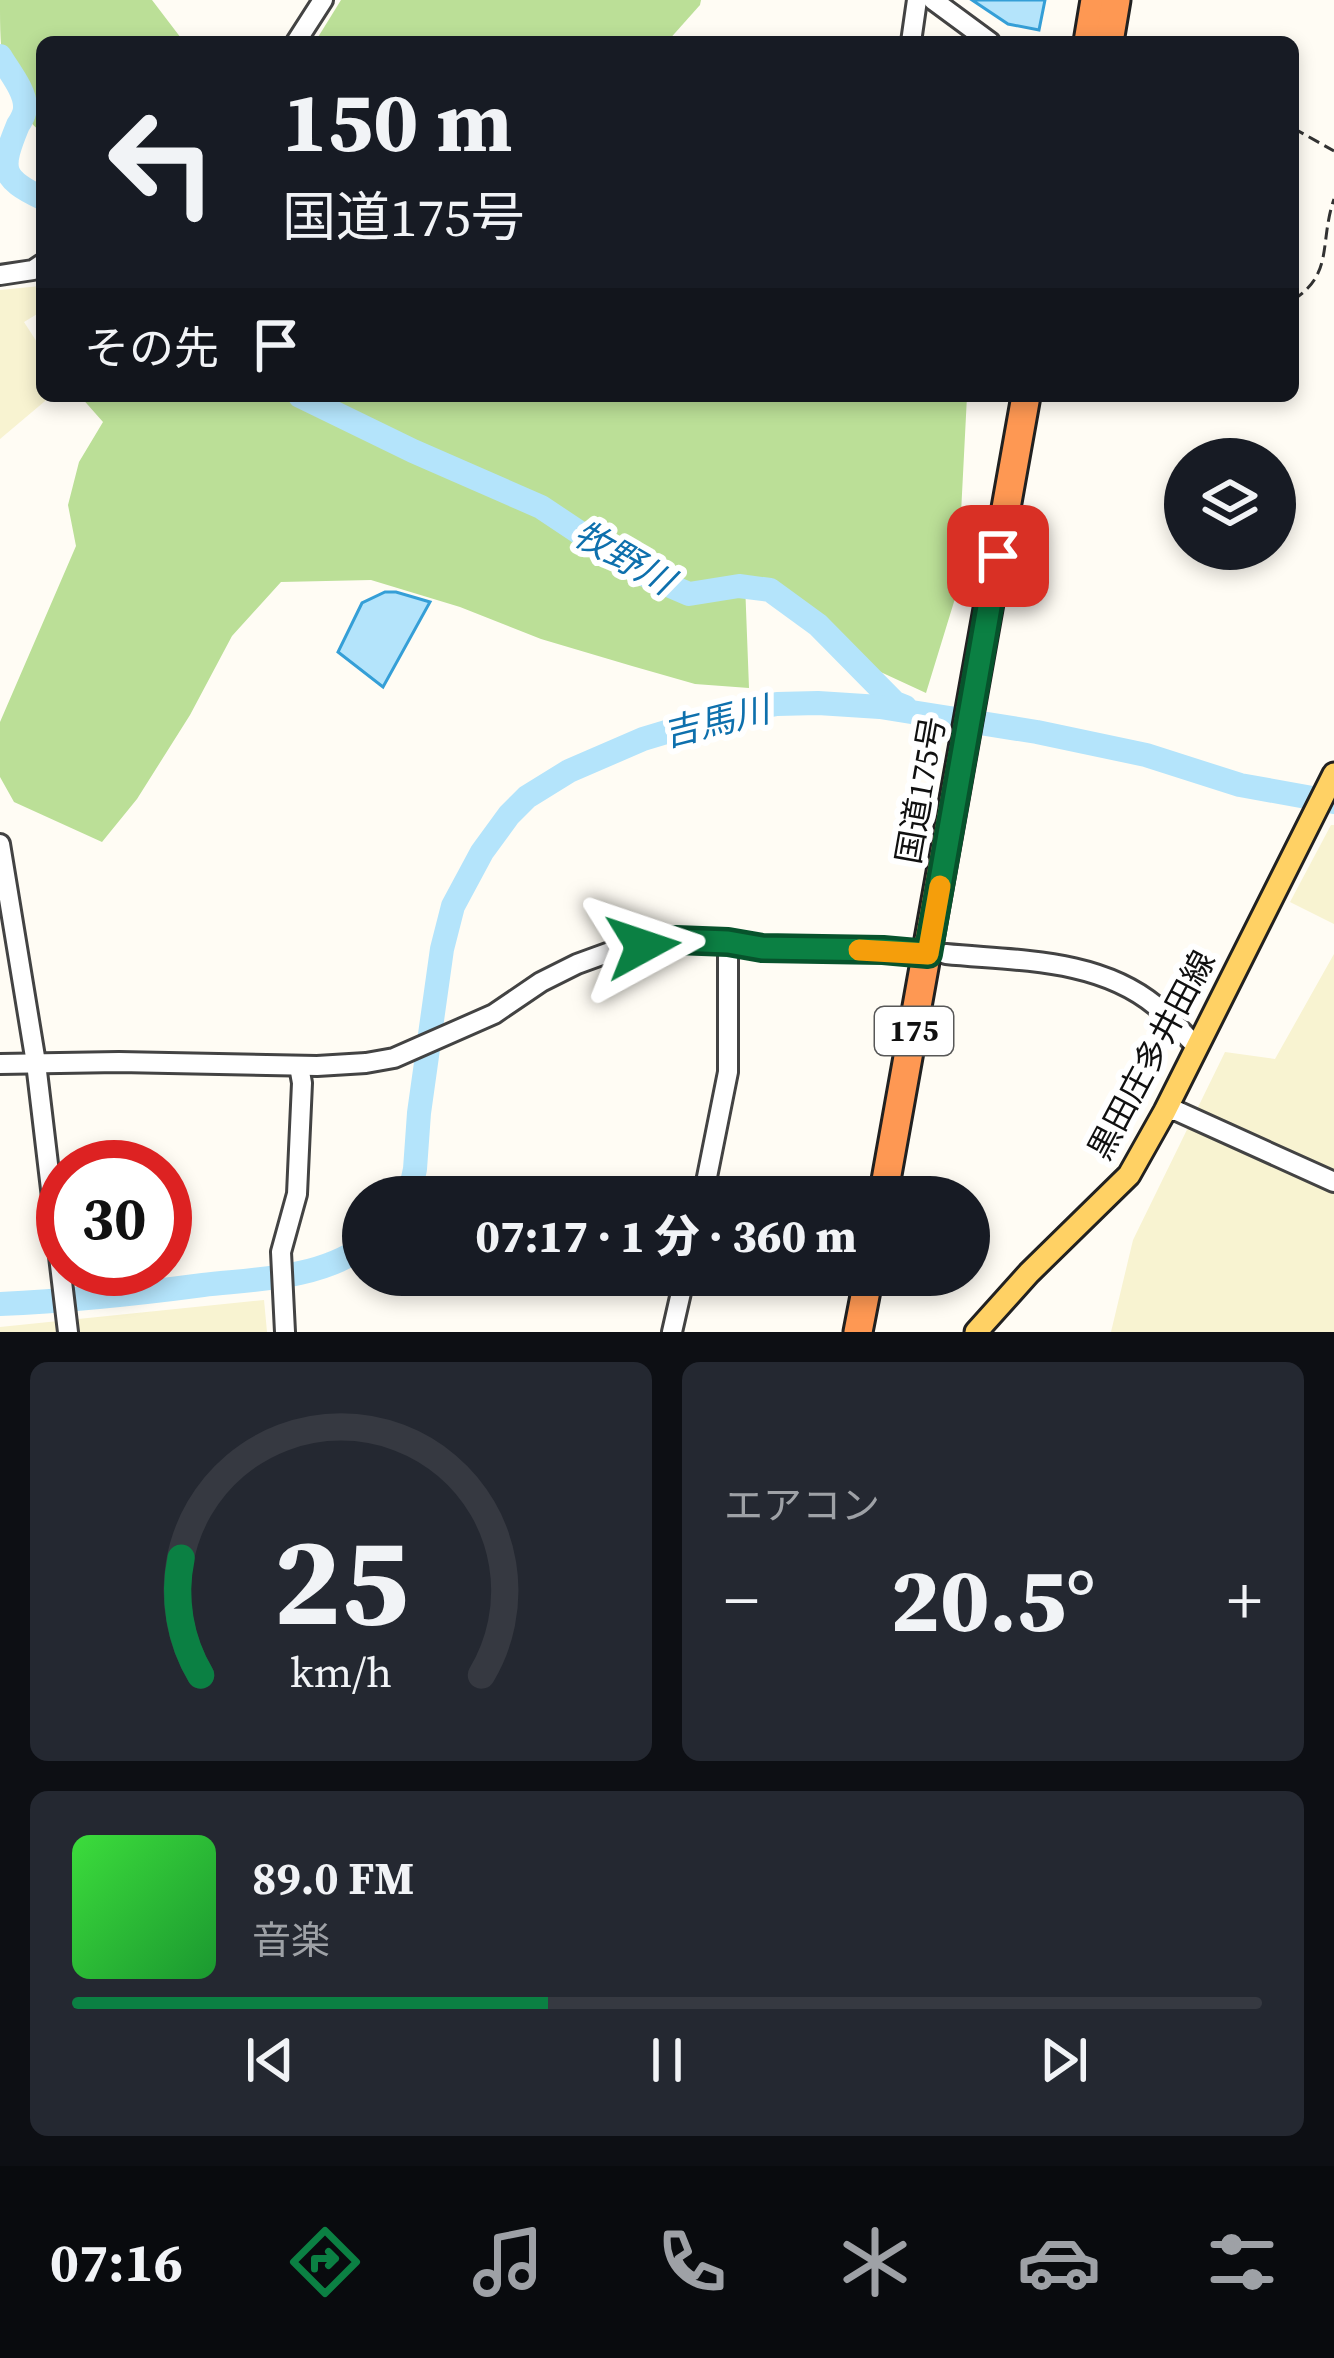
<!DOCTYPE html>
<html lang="ja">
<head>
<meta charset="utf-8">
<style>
  :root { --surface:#171b24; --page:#242831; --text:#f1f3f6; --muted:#9ea1a6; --line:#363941; --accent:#0b8043 }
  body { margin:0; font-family:"Source Serif 4","Noto Sans JP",serif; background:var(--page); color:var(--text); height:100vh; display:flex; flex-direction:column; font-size:45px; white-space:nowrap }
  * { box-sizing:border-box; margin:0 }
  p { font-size:39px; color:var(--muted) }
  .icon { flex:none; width:66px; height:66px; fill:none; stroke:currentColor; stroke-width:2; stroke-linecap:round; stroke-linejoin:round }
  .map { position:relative; height:1332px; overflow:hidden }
  .details { display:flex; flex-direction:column; gap:30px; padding:30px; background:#0d0f14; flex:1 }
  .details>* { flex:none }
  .guide { position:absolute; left:36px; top:36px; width:1263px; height:366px; border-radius:18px; box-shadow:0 6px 18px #0003; background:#171b24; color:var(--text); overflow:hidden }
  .buttons { position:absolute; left:1164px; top:438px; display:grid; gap:24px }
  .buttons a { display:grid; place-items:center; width:132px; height:132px; border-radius:50%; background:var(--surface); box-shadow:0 6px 18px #0003; font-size:60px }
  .speed { position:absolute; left:36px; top:1140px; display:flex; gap:24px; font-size:60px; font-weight:700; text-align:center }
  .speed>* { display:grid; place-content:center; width:156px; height:156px; border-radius:50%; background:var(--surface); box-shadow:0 6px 18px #0003; line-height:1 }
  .speed .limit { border:18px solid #d22; background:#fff; color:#111 }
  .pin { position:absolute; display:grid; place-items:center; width:102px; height:102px; color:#fff; margin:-51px; border-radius:24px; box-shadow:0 6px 18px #0006 }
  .me { position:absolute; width:132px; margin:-66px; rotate:85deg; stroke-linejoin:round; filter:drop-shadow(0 0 9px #0008) }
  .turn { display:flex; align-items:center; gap:42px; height:252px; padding:0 48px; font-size:54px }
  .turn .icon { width:156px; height:156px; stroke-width:2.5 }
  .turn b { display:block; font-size:84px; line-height:102px }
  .then { display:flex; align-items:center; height:114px; padding:0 48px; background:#0003; gap:24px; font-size:45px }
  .big { font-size:90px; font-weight:800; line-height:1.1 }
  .details .card { flex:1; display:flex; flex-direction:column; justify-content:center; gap:18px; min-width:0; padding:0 42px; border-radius:18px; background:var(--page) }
  .details .dial { align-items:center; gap:0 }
  .dial svg { height:312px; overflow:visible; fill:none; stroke:var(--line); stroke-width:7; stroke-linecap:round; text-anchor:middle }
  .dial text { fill:var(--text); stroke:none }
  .song { display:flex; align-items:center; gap:36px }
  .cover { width:144px; height:144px; border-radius:18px; background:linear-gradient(135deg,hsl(120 70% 55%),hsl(130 70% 35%)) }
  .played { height:12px; border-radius:6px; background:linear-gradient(90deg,var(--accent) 40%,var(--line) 40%) }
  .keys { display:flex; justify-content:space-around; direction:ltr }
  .heat { display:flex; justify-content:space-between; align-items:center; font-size:66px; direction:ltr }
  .details .tiles { flex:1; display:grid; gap:30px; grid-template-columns:1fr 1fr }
  .card:last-child { grid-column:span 2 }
  .trip { position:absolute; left:342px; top:1176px; width:648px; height:120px; border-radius:60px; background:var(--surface); box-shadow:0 6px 18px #0003; font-weight:800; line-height:120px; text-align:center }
  .tab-bar { display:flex; height:192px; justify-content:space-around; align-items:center; background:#090b0e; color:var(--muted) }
  .tab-bar .icon { width:84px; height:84px }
  .tab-bar .on { color:var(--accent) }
  .tab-bar b { font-size:54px; color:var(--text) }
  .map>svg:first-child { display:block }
</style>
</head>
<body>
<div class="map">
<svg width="1334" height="1332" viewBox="0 0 1334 1332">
  <rect width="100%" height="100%" fill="#fffcf4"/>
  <!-- farmland -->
  <g fill="#f8f3d1">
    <path d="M40,286l2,25 -18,11 18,28v46h9l-51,43v-149z"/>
    <path d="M1331,825h3v99l-44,-22z"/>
    <path d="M1334,954v378h-223l22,-92 92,-188 50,7z"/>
    <path d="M264,1300l3,32h-267v-5z"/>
  </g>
  <!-- forest -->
  <g fill="#bbdf97">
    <path d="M0,0h152l32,42h-142v91c-42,-36 -42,-79 -42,-133z"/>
    <path d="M341,0h360l-1,5 -33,37h-352z"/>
    <path d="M80,396h887l-10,196 -31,101 -80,-37 -49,-47 -52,-26 4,105 -54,-4 -63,-18 -91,-27 -81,-32 -89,-27 -90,2 -49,54 -42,79 -53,84 -35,43 -88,-40 -14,-25v-55l76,-176 -8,-41 11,-43 24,-40z"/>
  </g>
  <!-- water -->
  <g fill="#b4e4fb" stroke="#359fd7" stroke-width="3">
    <path d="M972,0h73l-6,30 -31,-6z"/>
    <path d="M385,592h11l34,10 -47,85 -45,-35 24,-49z"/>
  </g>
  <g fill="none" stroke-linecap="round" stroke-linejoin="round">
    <!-- river -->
    <g stroke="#b4e4fb" stroke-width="24">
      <path d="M0,56c8,14 26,35 25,52 0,5 -4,13 -7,17 -18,44 -18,53 24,73"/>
      <path d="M300,396l113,55 128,56 99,66 49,21 50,-8 31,4 48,35 77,78 10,4"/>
      <path d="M409,1197l6,-28 4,-56 23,-164 11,-43 29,-54 27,-37 18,-18 42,-26 74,-32 93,-28 41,-7 41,-1 62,4 157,25 109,23 94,30 94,17"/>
      <path d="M0,1304c68,-3 135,-10 203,-19 53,-6 114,-6 160,-38"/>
    </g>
    <!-- minor casing -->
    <g stroke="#434343" stroke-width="24">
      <g id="minor">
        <path d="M933,0l57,42"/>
        <path d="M296,42l27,-42"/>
        <path d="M911,42l6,-42"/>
        <path d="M0,275l33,-5 9,-6"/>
        <path d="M0,844l36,219 32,269"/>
        <path d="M946,954c71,7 152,4 210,52 14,12 27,27 40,40"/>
        <path d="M0,1064l119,-2 198,4 49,-3 28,-5 100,-44 47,-32 36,-18 33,-12 66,-12 52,2 34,6 121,2 45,4"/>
        <path d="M1165,1111h12l157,71"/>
        <path d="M703,1197l25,-125v-130"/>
        <path d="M285,1332l-4,-80 16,-58 5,-111 -3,-17"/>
        <path d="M672,1332l13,-57"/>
      </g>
    </g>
    <!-- major casing -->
    <g stroke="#212121" stroke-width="27">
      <path id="major" d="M976,1332l53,-59 100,-98 36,-64 169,-337"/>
    </g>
    <!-- highway casing -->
    <g stroke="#212121" stroke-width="33">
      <g id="highway">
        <path d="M1088,42l7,-42"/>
        <path d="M1109,42l7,-42"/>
        <path d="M883,1197l143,-801"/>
        <path d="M858,1332l11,-57"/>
      </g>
    </g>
    <!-- path -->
    <g stroke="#323232" stroke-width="3" stroke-dasharray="12 6" stroke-linecap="butt">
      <path d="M1293,128l41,23"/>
      <path d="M1293,300c41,-26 26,-57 41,-101"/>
    </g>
    <!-- minor -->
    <use href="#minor" stroke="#fff" stroke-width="18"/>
    <!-- major -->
    <use href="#major" stroke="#ffd164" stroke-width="21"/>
    <!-- highway -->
    <use href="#highway" stroke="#fe9853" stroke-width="27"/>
  </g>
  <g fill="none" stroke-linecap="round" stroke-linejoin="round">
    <!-- route casing -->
    <g stroke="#07532c" stroke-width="30">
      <path id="route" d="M643,946l33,-6 52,2 34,6 121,2 45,4 70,-398"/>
    </g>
    <!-- route -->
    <use href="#route" stroke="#0b8043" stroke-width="21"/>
    <!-- slow -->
    <path stroke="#f59e0b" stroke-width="21" d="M859,950l69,4 12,-68"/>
  </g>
  <g text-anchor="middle" stroke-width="12" stroke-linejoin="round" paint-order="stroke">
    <!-- shield labels -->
    <rect fill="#fff" stroke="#585858" stroke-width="3" x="875" y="1007" width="78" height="48" rx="9"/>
    <g font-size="30" font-weight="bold" fill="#101010">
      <text x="914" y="1041">175</text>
    </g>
    <!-- street labels -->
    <g font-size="33" fill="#101010" stroke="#fff">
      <text transform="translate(920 790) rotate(-80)" y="12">国道175号</text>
      <text transform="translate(1151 1055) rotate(-62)" y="12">黒田庄多井田線</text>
    </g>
    <!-- water labels -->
    <g font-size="36" font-style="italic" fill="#0e70ad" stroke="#fff">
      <text transform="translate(624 557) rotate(30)" y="13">牧野川</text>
      <text transform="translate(716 721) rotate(-14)" y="13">吉馬川</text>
    </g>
  </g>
</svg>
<div class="buttons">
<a><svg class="icon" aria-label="layers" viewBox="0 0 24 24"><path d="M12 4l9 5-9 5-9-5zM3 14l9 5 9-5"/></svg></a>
</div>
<div class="speed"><div class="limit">30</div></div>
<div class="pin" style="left:998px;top:556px;background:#d93025"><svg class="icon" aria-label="arrive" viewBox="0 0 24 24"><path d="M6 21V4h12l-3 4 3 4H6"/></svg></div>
<svg class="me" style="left:643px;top:946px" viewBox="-20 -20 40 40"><path d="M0-17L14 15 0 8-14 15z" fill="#0b8043" stroke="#fff" stroke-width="4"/></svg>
<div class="trip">07:17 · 1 分 · 360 m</div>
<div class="guide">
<div class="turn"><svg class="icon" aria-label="left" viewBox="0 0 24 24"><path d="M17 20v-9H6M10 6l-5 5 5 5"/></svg><div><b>150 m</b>国道175号</div></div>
<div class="then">その先<svg class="icon" aria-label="arrive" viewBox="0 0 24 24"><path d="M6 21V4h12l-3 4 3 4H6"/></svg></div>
</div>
</div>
<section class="details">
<div class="tiles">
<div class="card dial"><svg viewBox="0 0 100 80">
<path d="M14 69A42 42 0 1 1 86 69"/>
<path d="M14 69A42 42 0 0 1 9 39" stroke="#0b8043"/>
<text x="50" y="56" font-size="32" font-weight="700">25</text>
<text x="50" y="72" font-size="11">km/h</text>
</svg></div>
<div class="card"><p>エアコン</p>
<div class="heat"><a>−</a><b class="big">20.5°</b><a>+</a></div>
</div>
<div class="card">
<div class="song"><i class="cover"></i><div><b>89.0 FM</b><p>音楽</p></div></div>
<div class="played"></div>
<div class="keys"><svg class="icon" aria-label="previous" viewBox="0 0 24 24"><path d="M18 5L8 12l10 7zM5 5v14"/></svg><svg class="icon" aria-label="pause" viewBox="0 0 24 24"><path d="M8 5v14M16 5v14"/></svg><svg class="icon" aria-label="next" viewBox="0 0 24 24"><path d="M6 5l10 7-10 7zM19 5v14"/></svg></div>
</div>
</div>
</section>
<nav class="tab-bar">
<b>07:16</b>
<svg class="icon on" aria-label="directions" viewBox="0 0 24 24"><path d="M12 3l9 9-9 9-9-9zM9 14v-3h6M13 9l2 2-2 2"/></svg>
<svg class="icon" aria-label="music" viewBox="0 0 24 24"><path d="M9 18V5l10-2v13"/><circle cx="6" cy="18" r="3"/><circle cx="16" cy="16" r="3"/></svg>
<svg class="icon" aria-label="phone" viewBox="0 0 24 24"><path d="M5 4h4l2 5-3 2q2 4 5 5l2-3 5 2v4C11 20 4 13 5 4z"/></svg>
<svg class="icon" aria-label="climate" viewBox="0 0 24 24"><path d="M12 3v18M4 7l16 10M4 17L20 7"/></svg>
<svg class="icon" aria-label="car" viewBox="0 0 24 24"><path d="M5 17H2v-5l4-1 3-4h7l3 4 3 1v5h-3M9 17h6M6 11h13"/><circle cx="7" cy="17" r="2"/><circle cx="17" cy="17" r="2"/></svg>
<svg class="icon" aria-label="filters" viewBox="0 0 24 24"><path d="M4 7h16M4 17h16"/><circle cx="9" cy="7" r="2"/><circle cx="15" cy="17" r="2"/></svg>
</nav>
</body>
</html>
